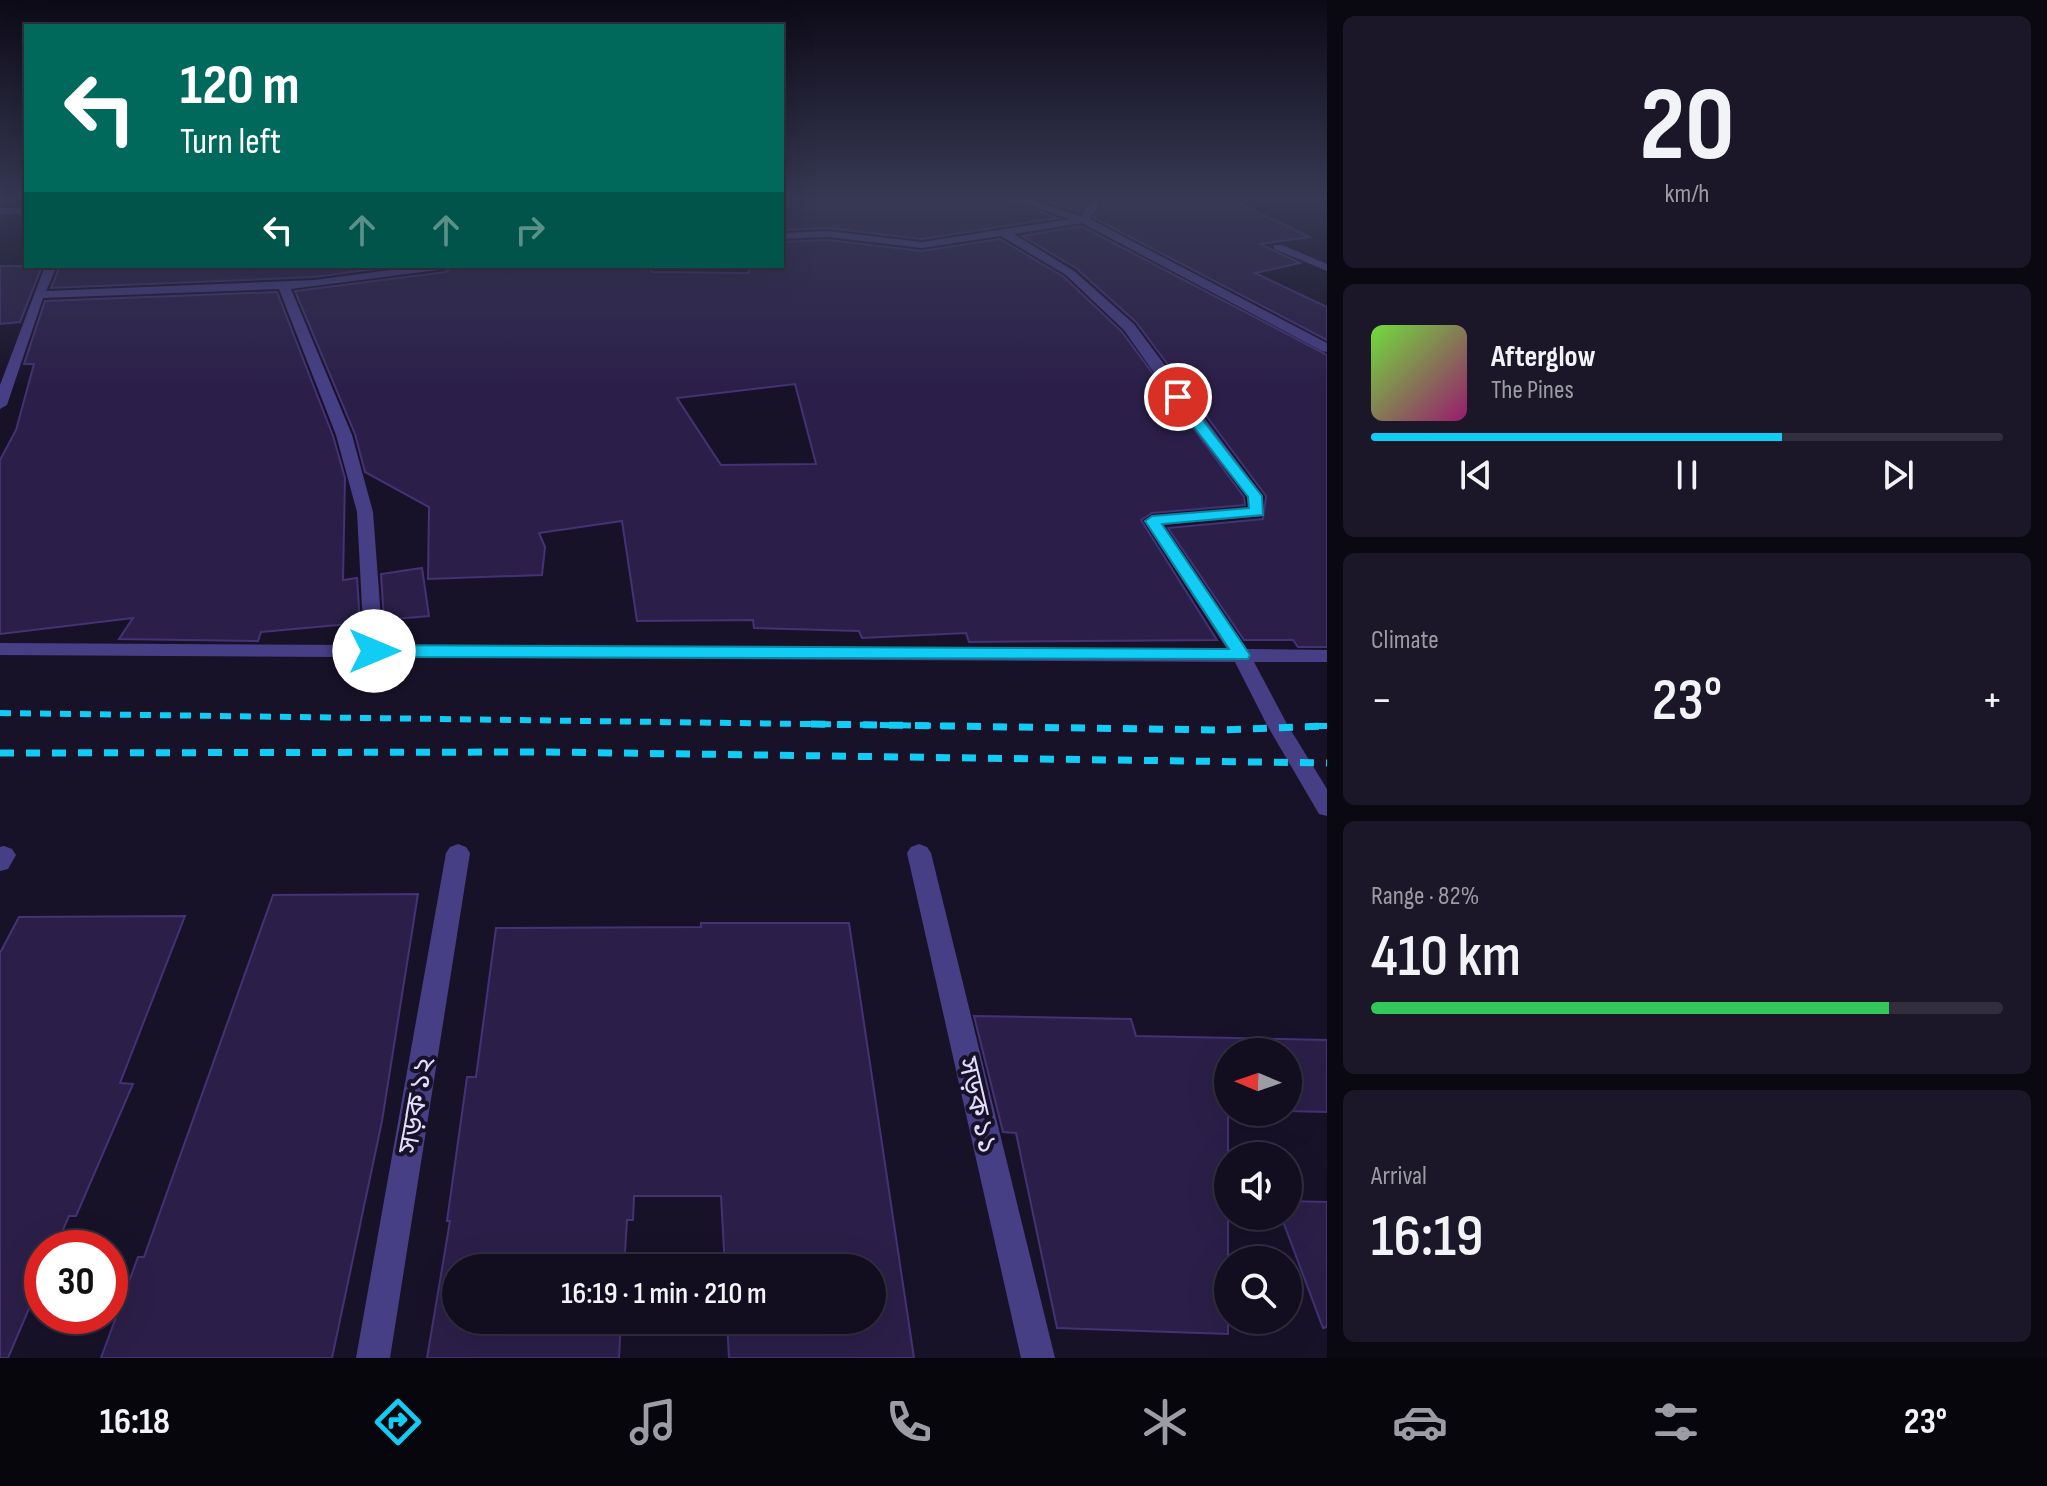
<!DOCTYPE html>
<html lang="en">
<head>
<meta charset="utf-8">
<style>
  :root { --surface:#120e1f; --page:#1b1728; --text:#f1f3f6; --muted:#9c9ca4; --line:#312e3d; --accent:#11ccf4 }
  body { margin:0; font-family:"Sofia Sans Condensed","Noto Sans Bengali",sans-serif; background:var(--page); color:var(--text); height:100vh; display:flex; flex-direction:column; font-size:30px; white-space:nowrap }
  * { box-sizing:border-box; margin:0 }
  p { font-size:26px; color:var(--muted) }
  .icon { flex:none; width:44px; height:44px; fill:none; stroke:currentColor; stroke-width:2; stroke-linecap:round; stroke-linejoin:round }
  .map { position:relative; flex:1; overflow:hidden }
  .drawer { display:flex; flex-direction:column; gap:16px; padding:16px; background:#0a0811; width:720px }
  .drawer>* { flex:none }
  .hud { position:absolute; left:24px; top:24px; width:760px; height:244px; border-radius:0px; box-shadow:0 8px 32px #0002,0 0 0 2px var(--line); background:#00695c; color:#fff; overflow:hidden }
  .needle { width:52px; rotate:272deg }
  .controls { position:absolute; left:1214px; top:1038px; display:grid; gap:16px }
  .controls a { display:grid; place-items:center; width:88px; height:88px; border-radius:50%; background:var(--surface); box-shadow:0 8px 32px #0002,0 0 0 2px var(--line); font-size:40px }
  .speed { position:absolute; left:24px; top:1230px; display:flex; gap:16px; font-size:40px; font-weight:700; text-align:center }
  .speed>* { display:grid; place-content:center; width:104px; height:104px; border-radius:50%; background:var(--surface); box-shadow:0 8px 32px #0002,0 0 0 2px var(--line); line-height:1 }
  .speed .limit { border:12px solid #d22; background:#fff; color:#111 }
  .pin { position:absolute; display:grid; place-items:center; width:68px; height:68px; color:#fff; margin:-34px; border:4px solid #fff; border-radius:50%; box-shadow:0 2px 8px #0007 }
  .me { position:absolute; width:88px; margin:-44px; rotate:90deg; stroke-linejoin:round; filter:drop-shadow(0 0 6px #0008) }
  .turn { display:flex; align-items:center; gap:28px; height:168px; padding:0 24px; font-size:36px }
  .turn .icon { width:104px; height:104px; stroke-width:2.5 }
  .turn b { display:block; font-size:56px; line-height:68px }
  .lanes { display:flex; align-items:center; height:76px; padding:0 24px; background:#0003; justify-content:center; gap:40px; direction:ltr }
  .lanes .off { opacity:.35 }
  .big { font-size:60px; font-weight:600; line-height:1.1 }
  .drawer .card { flex:1; display:flex; flex-direction:column; justify-content:center; gap:12px; min-width:0; padding:0 28px; border-radius:12px; background:var(--page) }
  .drawer .dial { align-items:center; gap:0 }
  .dial b { font-size:104px; line-height:1 }
  .song { display:flex; align-items:center; gap:24px }
  .cover { width:96px; height:96px; border-radius:12px; background:linear-gradient(135deg,hsl(100 70% 55%),hsl(320 70% 35%)) }
  .played { height:8px; border-radius:4px; background:linear-gradient(90deg,var(--accent) 65%,var(--line) 65%) }
  .keys { display:flex; justify-content:space-around; direction:ltr }
  .heat { display:flex; justify-content:space-between; align-items:center; font-size:44px; direction:ltr }
  .charge { height:12px; border-radius:6px; background:linear-gradient(90deg,#34c759 82%,var(--line) 0) }
  .trip { position:absolute; left:442px; top:1254px; width:444px; height:80px; border-radius:40px; background:var(--surface); box-shadow:0 8px 32px #0002,0 0 0 2px var(--line); font-weight:600; line-height:80px; text-align:center }
  .dock { display:flex; height:128px; justify-content:space-around; align-items:center; background:#07060c; color:var(--muted) }
  .dock .icon { width:56px; height:56px }
  .dock .current { color:var(--accent) }
  .dock b { font-size:36px; color:var(--text) }
  main { display:flex; flex:1; min-height:0 }
  .map>svg:first-child { display:block }
</style>
</head>
<body>
<main>
<div class="map">
<svg width="1327" height="1358" viewBox="0 0 1327 1358">
  <rect width="100%" height="100%" fill="#181229"/>
  <!-- building -->
  <g fill="#2b1f49" stroke="#443274" stroke-width="2" fill-rule="evenodd">
    <path d="M782,198h223l52,20 -135,21 -94,-11 -46,2z"/>
    <path d="M1035,198h54l-9,14z"/>
    <path d="M1106,198h122l82,39 -50,7 40,19 -45,10 72,34v33l-233,-122z"/>
    <path d="M1081,226l246,129v292h-29l-5,-7h-49l-76,-112 95,-9 3,-23 -130,-174 -60,-54 -54,-32z"/>
    <path d="M1000,239l64,38 58,55 122,165 1,8 -93,8 -11,7 76,120 -248,2 -3,-9 -104,5 -3,-7 -105,-3 -1,-8 -116,1 -15,-100 -83,12 6,14 -3,28 -114,4 1,-72 -64,-35 -10,-38 -60,-143 151,-19 9,-6h194l3,6 97,1 -1,-7h34v-24l46,-2 94,11zM795,384l21,80 -95,1 -44,-67z"/>
    <path d="M0,266h42l-22,56 -20,2z"/>
    <path d="M60,266h337l-83,11 -263,11z"/>
    <path d="M277,292l56,144 12,42 -2,102 14,-2 3,45 -99,9 -3,9 -139,-2 14,-21 -133,16v-174l16,-30 18,-66h-10l21,-63z"/>
    <path d="M422,568l7,48 -45,4 -3,-46z"/>
    <path d="M418,894l-36,227 -50,237h-231l37,-101h6l129,-362z"/>
    <path d="M185,916l-65,167 13,1 -57,132h-7l-14,32h-13v30l-34,80h-8v-405l19,-36z"/>
    <path d="M701,923h148l65,435h-185l-2,-38h145v-52h-147l-4,-72h-87l-1,24h-6l-3,48h-168v52h165l-2,38h-192l23,-137h-3l20,-144h9l20,-149 205,-1z"/>
    <path d="M974,1016l157,3 5,17 191,4v72l-39,-1v-59h-60v282l-171,-6 -41,-195 -13,-1z"/>
    <path d="M1288,1201l39,1v125l-4,1 -42,-112h7z"/>
  </g>
  <g fill="none" stroke-linecap="round" stroke-linejoin="round">
    <!-- street -->
    <g fill="#473f86" fill-rule="evenodd">
      <path d="M1008,198h16l57,18 12,-18h10l-13,21 237,124v9l-5,-1 -240,-128 -68,11 60,37 60,53 129,172v20l-100,9 84,124 80,1v12h-73l33,62 40,65v27l-8,-2 -52,-89 -32,-63 -1235,-7v-12l364,2 -7,-133 -21,-77 -57,-146 -236,9 -36,107 -7,4v-24l45,-119h12l-11,25 268,-11 106,-14h32l-6,3 -155,20 61,146 21,77 10,133 844,4 -83,-128 8,-5 96,-8 -1,-12 -74,-96 -49,-70 -58,-55 -65,-39 -79,12 -94,-11 -46,2v-6l46,-2 94,11 148,-23z"/>
      <rect x="0" y="208" width="26" height="6"/>
      <path d="M1274,245h8l45,19v7l-53,-22z"/>
      <path d="M458,844l8,3 4,6 -80,505h-34l90,-505 4,-6z"/>
      <path d="M919,844l8,3 4,6 124,505h-34l-114,-505 4,-6z"/>
      <path d="M4,846l8,3 4,6 -8,14 -8,2v-24z"/>
    </g>
    <!-- rail-far1 -->
    <g stroke="#11ccf4" stroke-width="6" stroke-dasharray="11 9" stroke-linecap="butt">
      <path d="M0,713l954,13"/>
      <path d="M1318,726h9"/>
    </g>
    <!-- rail -->
    <g stroke="#11ccf4" stroke-width="7" stroke-dasharray="14 12" stroke-linecap="butt">
      <path d="M811,724l407,6 109,-4"/>
      <path d="M0,753l548,-1 779,11"/>
    </g>
  </g>
  <!-- sky -->
  <linearGradient id="sky" x2="0" y2="1"><stop stop-color="#0d0a17"/><stop offset="0.51" stop-color="#373954"/><stop offset="1" stop-color="#373954" stop-opacity="0"/></linearGradient>
  <rect width="1327" height="388" fill="url(#sky)"/>
  <!-- route -->
  <path fill="#11ccf4" stroke="#0b859f" stroke-width="2" d="M1173,395h10l79,101 1,19 -101,9 88,131 -2,4 -874,-2 -9,-6 9,-6 855,4 -84,-128 7,-5 97,-8 -1,-11 -75,-97z"/>
  <g text-anchor="middle" stroke-width="8" stroke-linejoin="round" paint-order="stroke">
    <!-- near-street labels -->
    <g font-size="28" fill="#e2dcfd" stroke="#181229">
      <text transform="translate(415 1105) rotate(-80)" y="10">সড়ক ১২</text>
      <text transform="translate(979 1105) rotate(77)" y="10">সড়ক ১১</text>
    </g>
  </g>
</svg>
<div class="controls">
<a><svg class="needle" viewBox="-14 -14 28 28"><path d="M0-13l5 13h-10z" fill="#e53935"/><path d="M0 13l5-13h-10z" fill="#9c9ca4"/></svg></a>
<a><svg class="icon" aria-label="sound" viewBox="0 0 24 24"><path d="M4 9h4l5-4v14l-5-4H4zM17 9q2 3 0 6"/></svg></a>
<a><svg class="icon" aria-label="search" viewBox="0 0 24 24"><circle cx="10" cy="10" r="6"/><path d="M15 15l6 6"/></svg></a>
</div>
<div class="speed"><div class="limit">30</div></div>
<div class="pin" style="left:1178px;top:397px;background:#d93025"><svg class="icon" aria-label="arrive" viewBox="0 0 24 24"><path d="M6 21V4h12l-3 4 3 4H6"/></svg></div>
<svg class="me" style="left:374px;top:651px" viewBox="-20 -20 40 40"><circle r="19" fill="#fff"/><path d="M0-13L10 11 0 6-10 11z" fill="#11ccf4"/></svg>
<div class="trip">16:19 · 1 min · 210 m</div>
<div class="hud">
<div class="turn"><svg class="icon" aria-label="left" viewBox="0 0 24 24"><path d="M17 20v-9H6M10 6l-5 5 5 5"/></svg><div><b>120 m</b>Turn left</div></div>
<div class="lanes"><svg class="icon" aria-label="left" viewBox="0 0 24 24"><path d="M17 20v-9H6M10 6l-5 5 5 5"/></svg><svg class="icon off" aria-label="ahead" viewBox="0 0 24 24"><path d="M12 20V5M6 11l6-6 6 6"/></svg><svg class="icon off" aria-label="ahead" viewBox="0 0 24 24"><path d="M12 20V5M6 11l6-6 6 6"/></svg><svg class="icon off" aria-label="right" viewBox="0 0 24 24"><path d="M7 20v-9h11M14 6l5 5-5 5"/></svg></div>
</div>
</div>
<section class="drawer">
<div class="card dial"><b>20</b><p>km/h</p></div>
<div class="card">
<div class="song"><i class="cover"></i><div><b>Afterglow</b><p>The Pines</p></div></div>
<div class="played"></div>
<div class="keys"><svg class="icon" aria-label="previous" viewBox="0 0 24 24"><path d="M18 5L8 12l10 7zM5 5v14"/></svg><svg class="icon" aria-label="pause" viewBox="0 0 24 24"><path d="M8 5v14M16 5v14"/></svg><svg class="icon" aria-label="next" viewBox="0 0 24 24"><path d="M6 5l10 7-10 7zM19 5v14"/></svg></div>
</div>
<div class="card"><p>Climate</p>
<div class="heat"><a>−</a><b class="big">23°</b><a>+</a></div>
</div>
<div class="card"><p>Range · 82%</p><b class="big">410 km</b><div class="charge"></div></div>
<div class="card"><p>Arrival</p><b class="big">16:19</b></div>
</section>
</main>
<nav class="dock">
<b>16:18</b>
<svg class="icon current" aria-label="directions" viewBox="0 0 24 24"><path d="M12 3l9 9-9 9-9-9zM9 14v-3h6M13 9l2 2-2 2"/></svg>
<svg class="icon" aria-label="music" viewBox="0 0 24 24"><path d="M9 18V5l10-2v13"/><circle cx="6" cy="18" r="3"/><circle cx="16" cy="16" r="3"/></svg>
<svg class="icon" aria-label="phone" viewBox="0 0 24 24"><path d="M5 4h4l2 5-3 2q2 4 5 5l2-3 5 2v4C11 20 4 13 5 4z"/></svg>
<svg class="icon" aria-label="climate" viewBox="0 0 24 24"><path d="M12 3v18M4 7l16 10M4 17L20 7"/></svg>
<svg class="icon" aria-label="car" viewBox="0 0 24 24"><path d="M5 17H2v-5l4-1 3-4h7l3 4 3 1v5h-3M9 17h6M6 11h13"/><circle cx="7" cy="17" r="2"/><circle cx="17" cy="17" r="2"/></svg>
<svg class="icon" aria-label="filters" viewBox="0 0 24 24"><path d="M4 7h16M4 17h16"/><circle cx="9" cy="7" r="2"/><circle cx="15" cy="17" r="2"/></svg>
<b>23°</b>
</nav>
</body>
</html>
